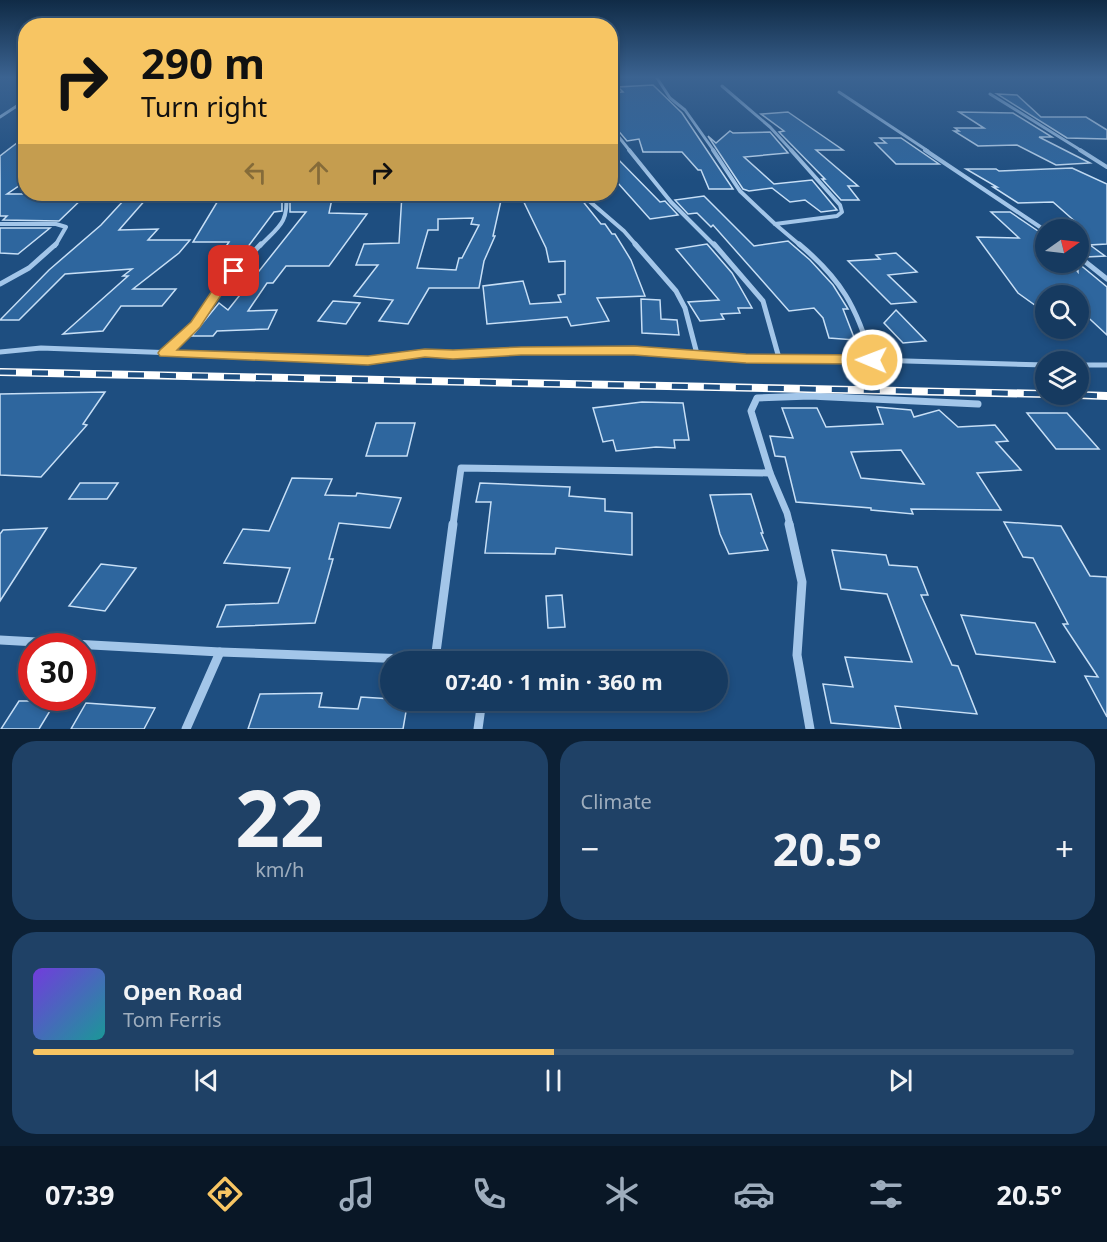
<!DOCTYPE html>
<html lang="en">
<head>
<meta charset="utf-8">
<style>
  :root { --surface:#163a60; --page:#1f4166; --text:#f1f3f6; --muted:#9eadbd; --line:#355475; --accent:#f7c563 }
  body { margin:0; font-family:"Noto Sans",sans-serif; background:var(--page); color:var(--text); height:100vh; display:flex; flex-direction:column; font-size:22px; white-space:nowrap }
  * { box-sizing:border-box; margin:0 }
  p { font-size:20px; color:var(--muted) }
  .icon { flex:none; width:33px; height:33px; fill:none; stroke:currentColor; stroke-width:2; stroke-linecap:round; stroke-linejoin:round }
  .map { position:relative; height:729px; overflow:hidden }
  .panel { display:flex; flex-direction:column; gap:12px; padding:12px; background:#0c2035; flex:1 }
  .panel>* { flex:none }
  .hud { position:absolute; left:18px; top:18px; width:600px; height:183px; border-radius:24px; box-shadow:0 3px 9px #0003,0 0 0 2px var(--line); background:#f7c563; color:#111; overflow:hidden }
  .needle { width:39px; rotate:76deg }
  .controls { position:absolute; left:1035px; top:219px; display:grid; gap:12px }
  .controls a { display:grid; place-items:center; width:54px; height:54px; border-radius:50%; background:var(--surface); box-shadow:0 3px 9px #0003,0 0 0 2px var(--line); font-size:30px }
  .speed { position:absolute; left:18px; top:633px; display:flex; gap:12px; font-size:30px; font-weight:700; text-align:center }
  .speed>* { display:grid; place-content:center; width:78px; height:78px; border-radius:50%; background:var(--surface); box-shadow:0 3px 9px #0003,0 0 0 2px var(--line); line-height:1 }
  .speed .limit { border:9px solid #d22; background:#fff; color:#111 }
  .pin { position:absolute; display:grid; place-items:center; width:51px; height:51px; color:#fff; margin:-26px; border-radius:12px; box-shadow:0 3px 9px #0006 }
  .me { position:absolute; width:66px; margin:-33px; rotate:271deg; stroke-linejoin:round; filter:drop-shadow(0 0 4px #0008) }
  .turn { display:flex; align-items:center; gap:21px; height:126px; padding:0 24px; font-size:27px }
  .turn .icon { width:78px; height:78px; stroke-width:2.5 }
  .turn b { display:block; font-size:42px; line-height:51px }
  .lanes { display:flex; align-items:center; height:57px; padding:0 24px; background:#0003; justify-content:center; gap:30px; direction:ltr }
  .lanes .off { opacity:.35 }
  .big { font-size:45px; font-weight:700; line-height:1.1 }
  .panel .tile { flex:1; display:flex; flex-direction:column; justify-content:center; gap:9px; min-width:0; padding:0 21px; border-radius:24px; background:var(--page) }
  .panel .dial { align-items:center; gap:0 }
  .dial b { font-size:78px; line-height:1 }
  .song { display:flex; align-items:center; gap:18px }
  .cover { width:72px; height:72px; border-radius:9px; background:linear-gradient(135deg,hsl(260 70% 55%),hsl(180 70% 35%)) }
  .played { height:6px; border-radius:3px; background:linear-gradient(90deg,var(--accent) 50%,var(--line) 50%) }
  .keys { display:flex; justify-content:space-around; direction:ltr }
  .heat { display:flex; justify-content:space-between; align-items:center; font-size:33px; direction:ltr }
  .panel .tiles { flex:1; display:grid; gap:12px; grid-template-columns:1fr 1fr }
  .tile:last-child { grid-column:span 2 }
  .trip { position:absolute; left:380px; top:651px; width:348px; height:60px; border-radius:30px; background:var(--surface); box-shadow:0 3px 9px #0003,0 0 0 2px var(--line); font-weight:700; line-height:60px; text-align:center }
  .tab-bar { display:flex; height:96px; justify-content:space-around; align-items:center; background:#091726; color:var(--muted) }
  .tab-bar .icon { width:42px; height:42px }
  .tab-bar .on { color:var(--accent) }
  .tab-bar b { font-size:27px; color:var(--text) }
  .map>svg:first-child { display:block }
</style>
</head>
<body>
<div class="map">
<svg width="1107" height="729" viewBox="0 0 1107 729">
  <rect width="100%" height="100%" fill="#1e4e80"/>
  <!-- building -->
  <g fill="#2e669e" stroke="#c7dff6" stroke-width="1.5" fill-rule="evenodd">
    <path d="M653,85l29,28 51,76h-24l-8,-19h-3l-16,-18h-39l-4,-13 -12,2 -11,-13 -6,2v-37l13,-1 -5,-5z"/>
    <path d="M997,94l20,1 24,22h45l21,13v9l-40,-1z"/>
    <path d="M788,112l55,38h-27l42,36h-10l11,14h-18l-19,-21h3l-46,-47 5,-1 -23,-17z"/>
    <path d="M959,112l54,1 39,24h-13l51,26 -34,2 -39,-20 -39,1 -24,-15h5l-4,-3h29z"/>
    <path d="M730,131l3,2 37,-1 18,21 -44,4 30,27 38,-4 25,30 -16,2 -16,-12 -15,2 -18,-14 -23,3 -6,-2 -35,-53 8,7z"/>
    <path d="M26,136v45l-19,13h80l-28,27 -56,-1 4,-4h-7v-60z"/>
    <path d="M880,138h21l38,26h-43l-21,-21h11z"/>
    <path d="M610,151l50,51 5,-1 13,14 -28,4 -33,-37 -7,1z"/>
    <path d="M1072,168l35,16v60l-17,1 15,11 -19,1 -8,-6v-27l-25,-22 -35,1 -25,-16h4l-31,-18h30l3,2z"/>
    <path d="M222,194h60v17l-8,1 -42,56h-21l18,-26h-36z"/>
    <path d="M290,194h43l-4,19 38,1 -38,52h-43l-13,17h-6l-19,28 29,-1 -9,19 -51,2 -4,5h-21l27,-33 9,7 78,-98h-16z"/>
    <path d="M402,194l100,2 -9,40h2l-11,25 -5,27h-50l-21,36 -29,-3 14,-21 -39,-4 24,-31h-22l8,-21 35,-1zM473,218l-2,6 8,1 -17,33h-3l-3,12 -39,-2 11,-38h10v-11z"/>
    <path d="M520,194h57l24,30h4l7,10h3l16,26 14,36 -48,2 12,23 -38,5 -4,-9 -80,7 -4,-38 40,-5 7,23 31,-2 -3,-7 7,-1v-33l-16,1 -3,-14z"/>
    <path d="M704,196l50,50 34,-5 22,19 23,25 15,24h-5l12,31 -26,-2 -6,-20 -9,-10 -25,3 -76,-86 -2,2 -14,-14 -9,1 -13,-14z"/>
    <path d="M147,198l-28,32 39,-1 -10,11h42l-11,13 -46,36h43l-14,17h-41l-18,25 -40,3 65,-58h-5l9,-7 -67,5 -46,46h-19l49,-50 52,-45 24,-26z"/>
    <path d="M991,212h19l28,19 8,7v24h24l8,10v-9l29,24v48l-29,-27v-12h-32v17l-28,-20 -41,-56 42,1z"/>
    <path d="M0,228h50l-32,26 -18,-1z"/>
    <path d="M707,244l25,29 20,35h-14l2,5 -19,1 3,5 -24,2 -12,-19 31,-2 -43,-51z"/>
    <path d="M896,253l21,19 -29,3 28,27 -25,2 -43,-43 32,-2 -4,-4z"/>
    <path d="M641,299l19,1 1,19 16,1 2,15 -37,-2z"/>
    <path d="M333,301l27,2 -14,21 -28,-3z"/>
    <path d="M896,310l30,31 -23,2 -19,-20z"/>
    <path d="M105,392l-22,32 4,1 -46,52 -41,-2v-81z"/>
    <path d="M642,402l41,1 6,37h-15l1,8 -19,-1 -40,4 -3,-11 -10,2 -10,-34z"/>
    <path d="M877,407l34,3 3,7 25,-7 19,17 37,-2 13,16 -12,1 25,28 -44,3 24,37 -90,-1 2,5 -42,-4v-2l-75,-6 -11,-45 -10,-1 -5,-20 23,2 -11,-30h35l9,19 57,-3zM901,450l23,34 -63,-6 -10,-26z"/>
    <path d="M1027,413h40l32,36h-43z"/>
    <path d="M376,423h39l-8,33h-41z"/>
    <path d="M292,478l40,1 -7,16 31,1 1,-3 44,5 -11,30 -51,-5 -10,36h4l-18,64 -98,4 9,-22 52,-2 12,-35 -66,-5 19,-34 26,2z"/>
    <path d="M80,483h38l-11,16h-38z"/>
    <path d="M480,483l90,4 -1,9 36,3v12l27,2v42l-76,-7 -1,6 -70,-1 6,-51h-15z"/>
    <path d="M751,494l12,39h-2l7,17 -39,4 -9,-20 -10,-39z"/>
    <path d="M1004,522l57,4 29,50 17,1v140l-22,-41 13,1 -35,-53h5l-35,-66 -10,-1z"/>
    <path d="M47,528l-47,73v-67l3,-4z"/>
    <path d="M832,550l54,5 3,10 28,2 11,28h-7l31,70 6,1 19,48 -82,-8 6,23 -70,-6 -8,-39 30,3 -8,-30 67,5 -25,-68 -46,-5z"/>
    <path d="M101,564l35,4 -31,43 -36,-5z"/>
    <path d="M562,595l3,32 -17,1 -2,-32z"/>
    <path d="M961,615l74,8 20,39 -79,-8z"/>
    <path d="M322,693l-3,14 39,2 3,-12 47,3 -5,29h-155l12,-35z"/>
    <path d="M19,701h37l-17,28h-38z"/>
    <path d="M86,703l69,5 -11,21h-73z"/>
  </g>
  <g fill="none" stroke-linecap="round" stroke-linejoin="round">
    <!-- minor-far4 -->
    <g stroke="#a3c6e9" stroke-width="3">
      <path d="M657,78l13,20 15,12 29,41"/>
      <path d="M722,86l48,41 22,24"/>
      <path d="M839,92l89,59"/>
      <path d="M990,94l92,57"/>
      <path d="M0,117l26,-17"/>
      <path d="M614,131l16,20"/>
    </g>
    <!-- minor-far3 -->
    <g stroke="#a3c6e9" stroke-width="4">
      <path d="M629,150l42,52 44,44"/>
      <path d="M713,150l27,41 35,33"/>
      <path d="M791,150l49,55 2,7 -5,4 -62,8 26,22"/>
      <path d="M925,150l121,81"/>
      <path d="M1080,150l27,17"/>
      <path d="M581,194l43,37 13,15"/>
      <path d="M0,224h56l10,3 -11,19"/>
      <path d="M260,246c18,-19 29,-23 26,-51"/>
    </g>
    <!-- minor-far2 -->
    <g stroke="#a3c6e9" stroke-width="5">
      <path d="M635,244l41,47 9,17 12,46"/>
      <path d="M799,244c42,35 58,63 73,116l174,5"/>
      <path d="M1078,256l29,23"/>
      <path d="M0,284l29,-16 27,-24"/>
      <path d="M0,352l41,-4 327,12 57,-7 209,-3 112,9 33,-1 -16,-57 -49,-57"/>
      <path d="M166,353l30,-28 22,-35 43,-46"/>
      <path d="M779,358l93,2"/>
      <path d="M1078,365h29"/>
    </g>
    <!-- minor-far1 -->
    <g stroke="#a3c6e9" stroke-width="7">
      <path d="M453,525l8,-57 309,5"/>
      <path d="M790,525l-3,-12 -17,-40 -19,-62 6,-13 53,-2 168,8"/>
    </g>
    <!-- minor -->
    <g stroke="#a3c6e9" stroke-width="9">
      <path d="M789,524l13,58 -5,73 13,74"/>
      <path d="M0,640l220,12 215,8 43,-1 1,3"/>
      <path d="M435,660l18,-136"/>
      <path d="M186,729l34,-77"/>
      <path d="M478,729l4,-29"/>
    </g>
    <!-- rail casing -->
    <g stroke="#fff" stroke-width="8">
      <g id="rail">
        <path d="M0,372l1046,22"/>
        <path d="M1049,394l58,2"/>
      </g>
    </g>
    <!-- rail -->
    <use href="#rail" stroke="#1e4e80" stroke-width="5" stroke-dasharray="16" stroke-linecap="butt"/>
  </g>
  <!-- sky -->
  <linearGradient id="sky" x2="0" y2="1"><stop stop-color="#102b46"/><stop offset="0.43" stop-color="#3b6391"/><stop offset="1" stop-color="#3b6391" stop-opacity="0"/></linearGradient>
  <rect width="1107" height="180" fill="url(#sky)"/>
  <!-- route -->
  <path fill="#f7c563" stroke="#a18040" stroke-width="1.5" d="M234,267l5,4 -16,21 -23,35 -23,23 191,6 57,-7 28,1 68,-3 113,-1 112,8 126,1 7,5 -7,4 -126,-1 -112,-8h-113l-68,4 -28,-2 -57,8 -208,-9 -2,-3 2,-3 31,-28 23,-34 16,-20z"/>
</svg>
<div class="controls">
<a><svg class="needle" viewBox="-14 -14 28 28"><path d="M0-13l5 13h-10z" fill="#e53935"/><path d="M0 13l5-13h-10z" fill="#9eadbd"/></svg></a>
<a><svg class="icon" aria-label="search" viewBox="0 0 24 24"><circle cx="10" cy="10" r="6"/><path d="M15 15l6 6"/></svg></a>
<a><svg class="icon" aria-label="layers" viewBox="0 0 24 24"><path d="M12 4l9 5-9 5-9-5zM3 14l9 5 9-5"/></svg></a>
</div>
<div class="speed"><div class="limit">30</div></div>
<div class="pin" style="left:234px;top:271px;background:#d93025"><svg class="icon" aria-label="arrive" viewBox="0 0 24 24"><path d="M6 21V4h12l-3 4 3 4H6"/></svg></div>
<svg class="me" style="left:872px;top:360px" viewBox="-20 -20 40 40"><circle r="17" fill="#f7c563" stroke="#fff" stroke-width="3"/><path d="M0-11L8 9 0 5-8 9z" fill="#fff"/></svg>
<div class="trip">07:40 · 1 min · 360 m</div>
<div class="hud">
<div class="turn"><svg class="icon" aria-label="right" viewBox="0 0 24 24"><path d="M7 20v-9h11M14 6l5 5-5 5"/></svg><div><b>290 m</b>Turn right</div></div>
<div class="lanes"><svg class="icon off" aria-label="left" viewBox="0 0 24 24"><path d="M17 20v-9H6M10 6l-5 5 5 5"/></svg><svg class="icon off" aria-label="ahead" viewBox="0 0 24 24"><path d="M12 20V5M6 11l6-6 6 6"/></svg><svg class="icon" aria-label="right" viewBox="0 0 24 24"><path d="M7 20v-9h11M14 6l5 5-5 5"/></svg></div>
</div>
</div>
<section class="panel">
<div class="tiles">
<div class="tile dial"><b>22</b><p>km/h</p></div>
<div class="tile"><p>Climate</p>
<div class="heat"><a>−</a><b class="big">20.5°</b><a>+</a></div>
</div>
<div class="tile">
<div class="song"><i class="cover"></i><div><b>Open Road</b><p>Tom Ferris</p></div></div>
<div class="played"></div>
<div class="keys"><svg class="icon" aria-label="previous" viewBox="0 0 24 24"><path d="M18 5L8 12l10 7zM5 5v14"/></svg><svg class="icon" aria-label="pause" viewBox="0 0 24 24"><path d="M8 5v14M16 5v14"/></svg><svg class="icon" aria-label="next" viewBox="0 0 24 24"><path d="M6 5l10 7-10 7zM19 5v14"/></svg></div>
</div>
</div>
</section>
<nav class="tab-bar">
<b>07:39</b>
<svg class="icon on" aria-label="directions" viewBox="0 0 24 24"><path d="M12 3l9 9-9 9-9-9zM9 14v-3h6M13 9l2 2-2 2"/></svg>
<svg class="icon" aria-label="music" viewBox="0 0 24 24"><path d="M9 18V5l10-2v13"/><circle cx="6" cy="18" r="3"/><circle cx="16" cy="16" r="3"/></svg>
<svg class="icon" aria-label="phone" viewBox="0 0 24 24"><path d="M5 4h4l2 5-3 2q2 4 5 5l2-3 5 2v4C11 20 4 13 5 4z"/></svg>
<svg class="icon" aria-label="climate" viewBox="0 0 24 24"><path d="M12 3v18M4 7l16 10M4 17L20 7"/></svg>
<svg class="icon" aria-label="car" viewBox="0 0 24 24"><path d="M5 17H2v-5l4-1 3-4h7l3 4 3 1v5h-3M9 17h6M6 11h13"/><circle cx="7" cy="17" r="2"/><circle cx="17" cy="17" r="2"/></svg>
<svg class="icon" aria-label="filters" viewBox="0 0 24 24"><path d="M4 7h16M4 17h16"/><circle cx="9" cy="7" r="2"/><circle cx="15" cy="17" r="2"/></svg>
<b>20.5°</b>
</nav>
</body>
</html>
